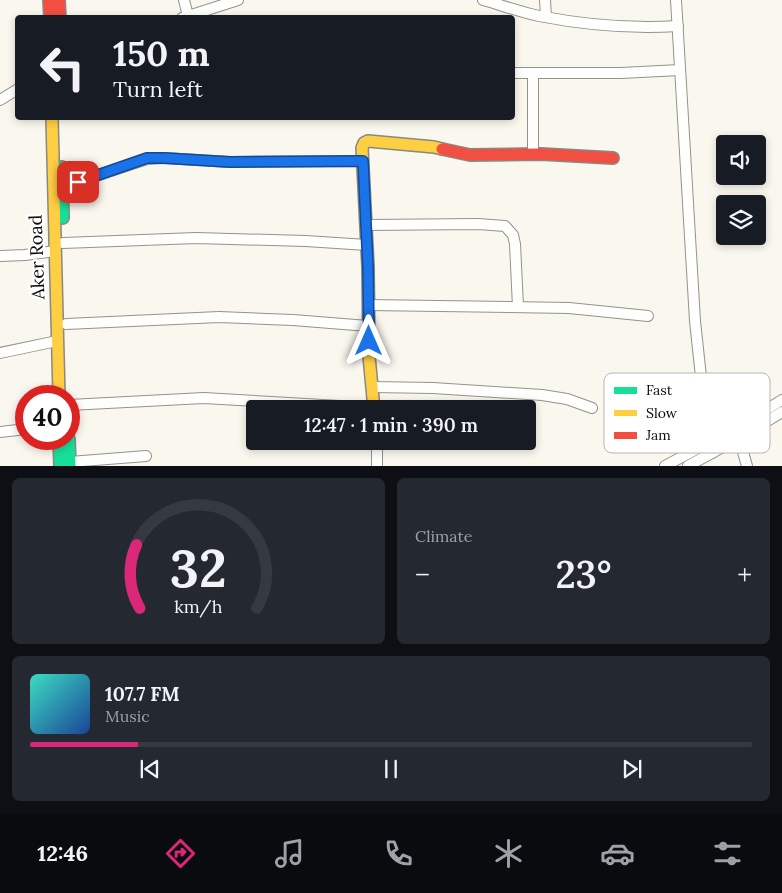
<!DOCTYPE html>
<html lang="en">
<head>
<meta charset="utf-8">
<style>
  :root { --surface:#171b24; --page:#242831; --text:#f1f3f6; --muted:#9ea1a6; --line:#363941; --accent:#db2777 }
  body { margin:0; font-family:Lora,serif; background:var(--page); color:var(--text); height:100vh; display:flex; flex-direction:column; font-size:19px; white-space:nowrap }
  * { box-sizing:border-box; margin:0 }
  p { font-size:16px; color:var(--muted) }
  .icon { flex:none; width:28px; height:28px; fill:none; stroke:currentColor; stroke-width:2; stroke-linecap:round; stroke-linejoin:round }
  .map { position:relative; height:466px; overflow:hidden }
  .side { display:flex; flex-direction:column; gap:12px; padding:12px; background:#0d0f14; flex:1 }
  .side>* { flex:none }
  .hud { position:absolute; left:15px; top:15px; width:500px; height:105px; border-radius:5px; box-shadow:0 2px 8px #0003; background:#171b24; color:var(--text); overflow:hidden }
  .fabs { position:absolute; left:716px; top:135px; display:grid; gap:10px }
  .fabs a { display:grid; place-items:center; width:50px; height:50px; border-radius:5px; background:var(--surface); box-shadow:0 2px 8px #0003; font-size:25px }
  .speed { position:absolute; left:15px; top:385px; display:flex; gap:10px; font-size:25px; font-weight:700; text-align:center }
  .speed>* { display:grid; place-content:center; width:65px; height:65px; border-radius:50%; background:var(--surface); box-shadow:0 2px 8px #0003; line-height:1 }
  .speed .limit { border:8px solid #d22; background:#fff; color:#111 }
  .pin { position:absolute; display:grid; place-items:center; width:42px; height:42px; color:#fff; margin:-21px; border-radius:10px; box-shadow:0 2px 8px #0006 }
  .me { position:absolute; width:55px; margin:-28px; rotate:0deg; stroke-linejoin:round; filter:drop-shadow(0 0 4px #0008) }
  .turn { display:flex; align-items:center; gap:18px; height:105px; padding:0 15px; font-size:22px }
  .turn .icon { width:65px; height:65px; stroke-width:2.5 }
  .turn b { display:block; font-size:35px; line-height:42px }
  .big { font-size:38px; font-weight:600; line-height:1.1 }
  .side .card { flex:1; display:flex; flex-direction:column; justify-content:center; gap:8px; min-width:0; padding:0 18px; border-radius:8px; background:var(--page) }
  .side .dial { align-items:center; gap:0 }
  .dial svg { height:130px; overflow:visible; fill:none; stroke:var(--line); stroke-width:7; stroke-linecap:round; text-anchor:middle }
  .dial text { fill:var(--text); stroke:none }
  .song { display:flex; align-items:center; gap:15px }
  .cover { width:60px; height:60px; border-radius:8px; background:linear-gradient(135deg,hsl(170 70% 55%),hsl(220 70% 35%)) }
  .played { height:5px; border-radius:2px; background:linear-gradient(90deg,var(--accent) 15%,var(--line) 15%) }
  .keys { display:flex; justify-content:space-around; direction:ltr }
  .heat { display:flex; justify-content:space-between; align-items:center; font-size:28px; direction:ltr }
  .side .tiles { flex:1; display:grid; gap:12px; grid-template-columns:1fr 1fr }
  .card:last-child { grid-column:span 2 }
  .trip { position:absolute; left:246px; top:400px; width:290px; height:50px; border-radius:5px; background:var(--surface); box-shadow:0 2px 8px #0003; font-weight:600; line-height:50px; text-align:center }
  .dock { display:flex; height:80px; justify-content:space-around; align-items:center; background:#090b0e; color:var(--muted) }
  .dock .icon { width:35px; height:35px }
  .dock .current { color:var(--accent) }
  .dock b { font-size:22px; color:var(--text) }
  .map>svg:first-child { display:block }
</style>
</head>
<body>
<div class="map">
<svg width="782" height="466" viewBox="0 0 782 466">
  <rect width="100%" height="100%" fill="#faf8ee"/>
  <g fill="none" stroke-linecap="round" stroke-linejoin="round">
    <!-- street casing -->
    <g stroke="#93928d" stroke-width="12">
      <g id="street">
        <path d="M184,0l4,16"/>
        <path d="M483,0c18,5 37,12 56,16 46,9 92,13 139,10"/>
        <path d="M545,0l1,17"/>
        <path d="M676,0l19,321 13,121 4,11"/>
        <path d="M182,18l56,-18"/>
        <path d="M512,73h21"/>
        <path d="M0,100l18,-11"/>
        <path d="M533,154v-81h88l59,-3"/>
        <path d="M62,187l85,-28 17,-1 66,4 133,-1"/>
        <path d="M366,225l112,-1 27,2 8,9 2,9 3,63"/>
        <path d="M63,243l133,-5 110,3 61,4"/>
        <path d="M0,256l25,-1 30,-4"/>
        <path d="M368,305l201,3 79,8"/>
        <path d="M66,324l153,-7 74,3 75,6"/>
        <path d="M0,353l57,-12"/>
        <path d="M372,387l61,1 109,7 25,4 25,9"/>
        <path d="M69,405l135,-7 170,10"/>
        <path d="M0,432l26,-3"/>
        <path d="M739,438l8,28"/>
        <path d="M377,441v25"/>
        <path d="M70,462l76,-6"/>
        <path d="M665,466l73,-39 44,-27"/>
        <path d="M688,466l55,-30 39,-24"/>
      </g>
    </g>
    <!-- fast casing -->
    <g stroke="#898884" stroke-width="14">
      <g id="fast">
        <path d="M62,167l1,51"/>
        <path d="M59,439l1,27"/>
        <path d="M69,439l1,27"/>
      </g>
    </g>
    <!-- slow casing -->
    <g stroke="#898884" stroke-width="14">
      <g id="slow">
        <path d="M52,118l7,278"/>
        <path d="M374,409l-5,-53 -1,-89 -6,-119 2,-5 4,-2 66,6 8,2"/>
      </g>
    </g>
    <!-- jam casing -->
    <g stroke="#898884" stroke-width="14">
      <g id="jam">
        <path d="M49,0l1,18"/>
        <path d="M59,0l1,18"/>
        <path d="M442,149l28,6 71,-1 72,4"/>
      </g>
    </g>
    <!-- street -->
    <use href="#street" stroke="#fefefc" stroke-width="10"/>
    <!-- fast -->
    <use href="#fast" stroke="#16e098" stroke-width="11"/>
    <!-- slow -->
    <use href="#slow" stroke="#ffcf43" stroke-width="11"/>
    <!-- jam -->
    <use href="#jam" stroke="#f24e42" stroke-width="11"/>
  </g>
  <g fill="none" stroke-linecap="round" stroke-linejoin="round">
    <!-- route casing -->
    <g stroke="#114b97" stroke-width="12">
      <path id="route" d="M78,182l69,-24h17l66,4 133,-1 5,106 1,74"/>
    </g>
    <!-- route -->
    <use href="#route" stroke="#1a73e8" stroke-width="9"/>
  </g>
  <g text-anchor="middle" stroke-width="5" stroke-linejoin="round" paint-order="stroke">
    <!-- street labels -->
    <g font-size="18" fill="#0b0b0b" stroke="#fff">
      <text transform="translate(37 257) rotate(-92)" y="6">Aker Road</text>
    </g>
  </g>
  <!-- legend -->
  <rect x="604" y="373" width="166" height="80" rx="8" fill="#fff" stroke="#b6b6b6" stroke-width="1"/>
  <rect x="614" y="387" width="23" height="7" fill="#16e098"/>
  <rect x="614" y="410" width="23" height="6" fill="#ffcf43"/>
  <rect x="614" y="432" width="23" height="7" fill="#f24e42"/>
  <g font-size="14" fill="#0b0b0b">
    <text x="646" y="395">Fast</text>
    <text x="646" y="418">Slow</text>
    <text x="646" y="440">Jam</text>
  </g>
</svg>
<div class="fabs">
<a><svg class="icon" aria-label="sound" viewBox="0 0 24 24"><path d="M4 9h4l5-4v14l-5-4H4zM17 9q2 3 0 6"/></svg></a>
<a><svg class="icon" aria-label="layers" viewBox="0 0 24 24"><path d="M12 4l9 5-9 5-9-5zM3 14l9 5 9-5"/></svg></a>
</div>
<div class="speed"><div class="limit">40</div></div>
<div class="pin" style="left:78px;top:182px;background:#d93025"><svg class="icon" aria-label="arrive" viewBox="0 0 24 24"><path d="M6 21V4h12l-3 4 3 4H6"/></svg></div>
<svg class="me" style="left:369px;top:341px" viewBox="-20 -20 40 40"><path d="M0-17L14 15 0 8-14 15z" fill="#1a73e8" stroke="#fff" stroke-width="4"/></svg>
<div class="trip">12:47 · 1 min · 390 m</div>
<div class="hud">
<div class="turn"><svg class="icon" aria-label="left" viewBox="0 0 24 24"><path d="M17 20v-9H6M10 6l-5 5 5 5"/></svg><div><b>150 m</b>Turn left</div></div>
</div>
</div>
<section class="side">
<div class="tiles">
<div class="card dial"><svg viewBox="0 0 100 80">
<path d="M14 69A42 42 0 1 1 86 69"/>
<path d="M14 69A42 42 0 0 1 12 30" stroke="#db2777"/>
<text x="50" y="56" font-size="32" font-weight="700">32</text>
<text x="50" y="72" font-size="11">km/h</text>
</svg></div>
<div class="card"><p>Climate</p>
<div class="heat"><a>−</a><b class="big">23°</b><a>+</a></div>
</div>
<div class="card">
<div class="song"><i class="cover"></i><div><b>107.7 FM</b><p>Music</p></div></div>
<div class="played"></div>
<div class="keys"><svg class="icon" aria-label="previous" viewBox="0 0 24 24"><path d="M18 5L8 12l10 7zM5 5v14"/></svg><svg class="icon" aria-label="pause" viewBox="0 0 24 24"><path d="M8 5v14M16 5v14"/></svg><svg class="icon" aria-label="next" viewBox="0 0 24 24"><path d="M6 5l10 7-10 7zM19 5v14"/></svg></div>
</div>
</div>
</section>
<nav class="dock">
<b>12:46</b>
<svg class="icon current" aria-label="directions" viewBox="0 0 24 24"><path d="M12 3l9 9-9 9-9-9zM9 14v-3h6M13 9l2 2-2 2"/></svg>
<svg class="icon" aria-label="music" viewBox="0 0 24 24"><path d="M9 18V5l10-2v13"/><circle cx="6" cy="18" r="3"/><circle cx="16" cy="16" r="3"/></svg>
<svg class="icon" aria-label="phone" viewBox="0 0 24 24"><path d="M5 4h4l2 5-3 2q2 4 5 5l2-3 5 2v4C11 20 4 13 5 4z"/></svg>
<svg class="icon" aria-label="climate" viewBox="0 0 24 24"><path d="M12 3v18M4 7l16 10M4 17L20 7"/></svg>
<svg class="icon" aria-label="car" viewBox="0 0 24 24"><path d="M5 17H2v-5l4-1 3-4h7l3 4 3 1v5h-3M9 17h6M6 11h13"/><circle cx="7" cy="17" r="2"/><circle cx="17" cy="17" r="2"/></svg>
<svg class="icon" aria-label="filters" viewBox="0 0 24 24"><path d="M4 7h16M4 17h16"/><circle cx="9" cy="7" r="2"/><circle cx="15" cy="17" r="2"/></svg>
</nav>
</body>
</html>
